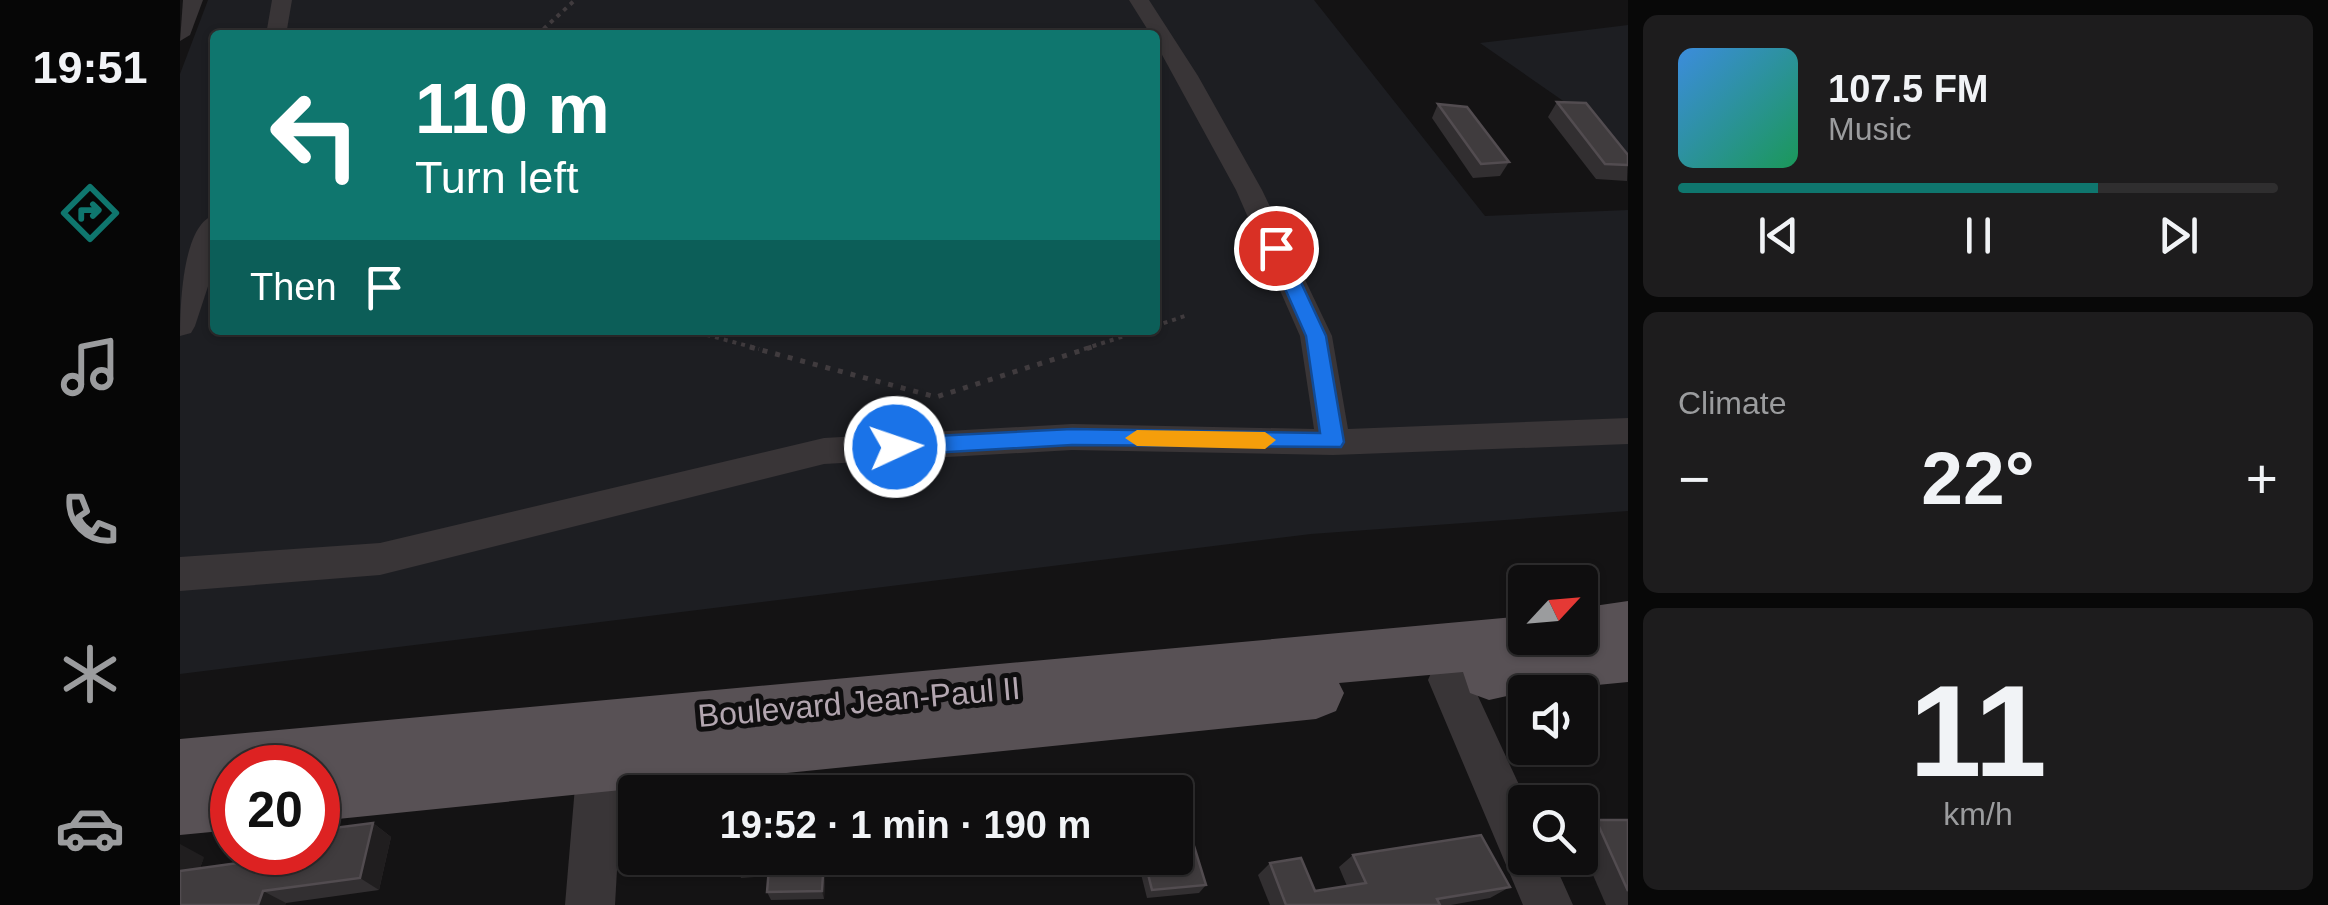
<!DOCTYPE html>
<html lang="en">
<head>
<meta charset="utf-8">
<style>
  :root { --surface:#0f0e0f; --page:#1d1c1d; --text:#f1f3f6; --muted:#9b9c9e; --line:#2f2e2f; --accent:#0f766e }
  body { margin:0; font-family:Arial,sans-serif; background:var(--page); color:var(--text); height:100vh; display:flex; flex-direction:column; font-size:38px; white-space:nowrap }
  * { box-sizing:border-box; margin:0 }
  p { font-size:32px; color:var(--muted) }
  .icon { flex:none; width:55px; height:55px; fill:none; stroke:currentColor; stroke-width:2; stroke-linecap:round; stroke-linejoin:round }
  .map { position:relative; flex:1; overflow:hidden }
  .sheet { display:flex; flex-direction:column; gap:15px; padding:15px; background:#080808; width:700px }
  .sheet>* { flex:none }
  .top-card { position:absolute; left:30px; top:30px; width:950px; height:305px; border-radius:10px; box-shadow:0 2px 8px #0004,0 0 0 2px var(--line); background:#0f766e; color:#fff; overflow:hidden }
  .needle { width:65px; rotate:64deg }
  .fabs { position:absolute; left:1328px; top:565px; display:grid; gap:20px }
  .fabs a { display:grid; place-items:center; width:90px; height:90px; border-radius:10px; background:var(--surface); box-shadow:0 2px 8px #0004,0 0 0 2px var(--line); font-size:50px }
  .speed { position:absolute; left:30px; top:745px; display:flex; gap:20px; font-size:50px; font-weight:700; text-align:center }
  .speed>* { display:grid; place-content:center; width:130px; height:130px; border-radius:50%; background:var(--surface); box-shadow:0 2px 8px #0004,0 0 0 2px var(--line); line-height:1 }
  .speed .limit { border:15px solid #d22; background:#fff; color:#111 }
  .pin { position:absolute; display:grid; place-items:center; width:85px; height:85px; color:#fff; margin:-42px; border:5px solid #fff; border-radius:50%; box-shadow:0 2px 10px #0007 }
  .me { position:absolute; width:110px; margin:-55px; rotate:87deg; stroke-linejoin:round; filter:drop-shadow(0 0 8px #0008) }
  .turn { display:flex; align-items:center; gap:35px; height:210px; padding:0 40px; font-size:45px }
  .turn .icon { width:130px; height:130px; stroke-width:2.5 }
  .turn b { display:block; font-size:70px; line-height:85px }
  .then { display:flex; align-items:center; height:95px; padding:0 40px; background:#0003; gap:20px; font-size:38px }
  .big { font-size:75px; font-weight:800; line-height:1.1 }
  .sheet .widget { flex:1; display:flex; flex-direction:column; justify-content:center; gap:15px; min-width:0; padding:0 35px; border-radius:15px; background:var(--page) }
  .sheet .dial { align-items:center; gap:0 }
  .dial b { font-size:130px; line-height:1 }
  .song { display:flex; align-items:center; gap:30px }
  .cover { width:120px; height:120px; border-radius:15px; background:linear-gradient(135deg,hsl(210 70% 55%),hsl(150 70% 35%)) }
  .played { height:10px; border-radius:5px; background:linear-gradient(90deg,var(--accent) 70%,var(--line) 70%) }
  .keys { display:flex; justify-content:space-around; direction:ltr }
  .heat { display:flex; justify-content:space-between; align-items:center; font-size:55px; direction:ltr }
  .trip { position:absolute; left:438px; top:775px; width:575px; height:100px; border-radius:10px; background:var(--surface); box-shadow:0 2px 8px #0004,0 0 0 2px var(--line); font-weight:800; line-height:100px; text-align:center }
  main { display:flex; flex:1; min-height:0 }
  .tabs { display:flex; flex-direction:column; width:180px; justify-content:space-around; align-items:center; background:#060606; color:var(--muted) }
  .tabs .icon { width:70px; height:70px }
  .tabs .active { color:var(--accent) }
  .tabs b { font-size:45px; color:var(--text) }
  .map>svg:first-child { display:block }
</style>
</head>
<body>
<main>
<nav class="tabs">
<b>19:51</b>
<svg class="icon active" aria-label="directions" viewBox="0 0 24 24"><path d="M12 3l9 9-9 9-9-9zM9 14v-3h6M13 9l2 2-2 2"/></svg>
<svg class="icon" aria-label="music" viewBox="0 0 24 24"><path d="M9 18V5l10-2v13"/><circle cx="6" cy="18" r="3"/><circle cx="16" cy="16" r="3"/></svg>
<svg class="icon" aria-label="phone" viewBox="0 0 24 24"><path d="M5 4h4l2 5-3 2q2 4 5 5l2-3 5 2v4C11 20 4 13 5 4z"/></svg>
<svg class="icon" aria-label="climate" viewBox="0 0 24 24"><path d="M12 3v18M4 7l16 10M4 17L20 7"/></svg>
<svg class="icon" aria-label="car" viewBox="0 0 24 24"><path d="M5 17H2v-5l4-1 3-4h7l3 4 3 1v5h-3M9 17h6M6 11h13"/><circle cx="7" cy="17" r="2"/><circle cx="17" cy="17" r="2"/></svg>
</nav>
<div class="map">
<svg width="1448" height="905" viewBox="0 0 1448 905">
  <rect width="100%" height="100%" fill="#141314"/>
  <!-- green -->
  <g fill="#1d1e22" fill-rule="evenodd">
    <path d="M28,0h1106l171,216 143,-6v301l-317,23 -1131,140v-600zM35,35h940v295h-940z"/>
    <path d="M1448,25v134l-46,-45 -102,-71z"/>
  </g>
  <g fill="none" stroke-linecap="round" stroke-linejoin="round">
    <!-- path-far1 -->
    <g stroke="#403b3e" stroke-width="4" stroke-dasharray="4 5" stroke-linecap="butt">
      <path d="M357,35l38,-35"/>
      <path d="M975,326l33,-11"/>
      <path d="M509,330l70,19"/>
      <path d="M904,349l59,-19"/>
    </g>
    <!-- path -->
    <path stroke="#403b3e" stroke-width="5" stroke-dasharray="5 8" stroke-linecap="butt" d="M570,347l186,50 156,-50"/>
    <!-- minor -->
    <g fill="#393537" fill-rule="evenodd">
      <path d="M3,0h20l-13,35 -10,6z"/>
      <path d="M92,0h20l-6,35h-20z"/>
      <path d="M949,0h20l49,76 64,114 70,146 16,93 280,-11v26l-295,11 -261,-5 -248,14 -444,111 -200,16v-34l200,-14 444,-105 248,-14 242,5 -14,-93 -64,-146 -81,-148v-7h-4z"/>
      <path d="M35,215v50l-20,61 -4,7 -11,3c0,-28 2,-113 35,-121z"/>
      <path d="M1269,660l15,6 63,136 -2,56h27l21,47h-50l-95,-225 6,-14z"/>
      <path d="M420,741l16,6 7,16 -8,142h-50l12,-142 7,-16z"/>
    </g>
    <!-- major -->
    <path fill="#585155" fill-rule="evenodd" d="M1448,601v81l-103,10 -36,8 -19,-7 -7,-21 -124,11 5,10 -8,18 -20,8 -998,102v-53h-86v62l-52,5v-96l1345,-123v22h55v-30z"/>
  </g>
  <!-- wall -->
  <g fill="#322f31">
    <path d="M1377,102l71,53 -1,26 -31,-2 -48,-62z"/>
    <path d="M1258,104l71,58 -9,14 -27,2 -41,-60z"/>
    <path d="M994,781l32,104 -7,8 -52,5 -10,-40h38v-66h-52l4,-6z"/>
    <path d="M1416,820h32v85h-22l-26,-60v-16z"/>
    <path d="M193,823l18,14 -12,53 -93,13 -1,2h-105l24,-48 -4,11 110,-14z"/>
    <path d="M1173,855l157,32 -20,11 -39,7h-181l-12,-30 12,-12 45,28 32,-5 -8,-19z"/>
    <path d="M646,858l-2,41 -53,1 -4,-8 2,-16 -28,2 -4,-9z"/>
  </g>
  <!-- shaded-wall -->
  <g fill="#201e1f">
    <path d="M193,823l18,14 -12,53 -19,-12z"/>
    <path d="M0,844l24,13 -10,28 -14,-7z"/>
    <path d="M644,858h2l-2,41 -2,-8z"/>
    <path d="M83,891l23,12 -1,2h-27z"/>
  </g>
  <!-- building -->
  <g fill="#403c3e" stroke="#524c50" stroke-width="2.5">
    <path d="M1377,102l29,1 42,52v10l-23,-1z"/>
    <path d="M1258,104l29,3 42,55 -28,2z"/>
    <path d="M994,781l32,104 -54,5 -8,-32h31v-66h-47l-1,-6z"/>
    <path d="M847,789v3h-67z"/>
    <path d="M454,810l1,36h-6z"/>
    <path d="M1416,820h32v71z"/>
    <path d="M193,823l-13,55 -97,13 -5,14h-78v-34l138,-19v-22z"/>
    <path d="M1301,835l29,52 -73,12 3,6h-154l-16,-42 31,-5 14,33 51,-8 -13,-28z"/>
    <path d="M558,858h86l-2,33 -55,1 2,-24 -32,1z"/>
  </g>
  <!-- route -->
  <path fill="#1a73e8" stroke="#114b97" stroke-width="2.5" d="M1096,243l9,5 41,88 18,106 -3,5 -269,-2 -177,10 -11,-8 11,-9 177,-9 248,4 -14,-97 -39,-88z"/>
  <!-- slow -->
  <path fill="#f59e0b" d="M957,430l128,2 11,8 -11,9 -128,-3 -12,-8z"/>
  <g text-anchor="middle" stroke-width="10" stroke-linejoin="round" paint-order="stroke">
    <!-- near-street labels -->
    <g font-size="32" fill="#b3a6b0" stroke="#0f0e0f">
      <text transform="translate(679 702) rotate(-5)" y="11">Boulevard Jean-Paul II</text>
    </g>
  </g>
</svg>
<div class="fabs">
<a><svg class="needle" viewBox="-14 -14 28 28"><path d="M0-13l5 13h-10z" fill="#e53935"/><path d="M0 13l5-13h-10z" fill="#9b9c9e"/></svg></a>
<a><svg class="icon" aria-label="sound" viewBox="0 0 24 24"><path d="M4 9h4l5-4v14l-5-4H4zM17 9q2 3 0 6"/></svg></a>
<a><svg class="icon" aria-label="search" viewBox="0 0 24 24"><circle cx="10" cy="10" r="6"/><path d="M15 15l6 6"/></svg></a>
</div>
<div class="speed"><div class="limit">20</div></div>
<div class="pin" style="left:1096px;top:248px;background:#d93025"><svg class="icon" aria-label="arrive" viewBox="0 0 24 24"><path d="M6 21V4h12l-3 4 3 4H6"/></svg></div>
<svg class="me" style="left:715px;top:447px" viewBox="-20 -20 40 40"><circle r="17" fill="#1a73e8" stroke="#fff" stroke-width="3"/><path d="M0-11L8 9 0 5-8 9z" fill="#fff"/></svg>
<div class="trip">19:52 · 1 min · 190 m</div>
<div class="top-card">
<div class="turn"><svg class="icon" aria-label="left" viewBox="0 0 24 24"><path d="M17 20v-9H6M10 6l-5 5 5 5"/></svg><div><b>110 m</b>Turn left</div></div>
<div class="then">Then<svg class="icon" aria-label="arrive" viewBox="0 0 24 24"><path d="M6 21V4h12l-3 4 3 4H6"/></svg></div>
</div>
</div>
<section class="sheet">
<div class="widget">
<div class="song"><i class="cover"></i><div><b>107.5 FM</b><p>Music</p></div></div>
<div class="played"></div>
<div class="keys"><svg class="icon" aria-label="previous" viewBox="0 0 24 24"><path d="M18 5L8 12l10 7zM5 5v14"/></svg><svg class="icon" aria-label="pause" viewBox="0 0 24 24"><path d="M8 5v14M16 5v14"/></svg><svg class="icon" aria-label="next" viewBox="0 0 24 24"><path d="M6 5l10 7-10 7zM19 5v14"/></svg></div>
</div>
<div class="widget"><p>Climate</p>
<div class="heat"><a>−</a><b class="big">22°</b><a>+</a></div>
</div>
<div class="widget dial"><b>11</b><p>km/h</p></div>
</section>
</main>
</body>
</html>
